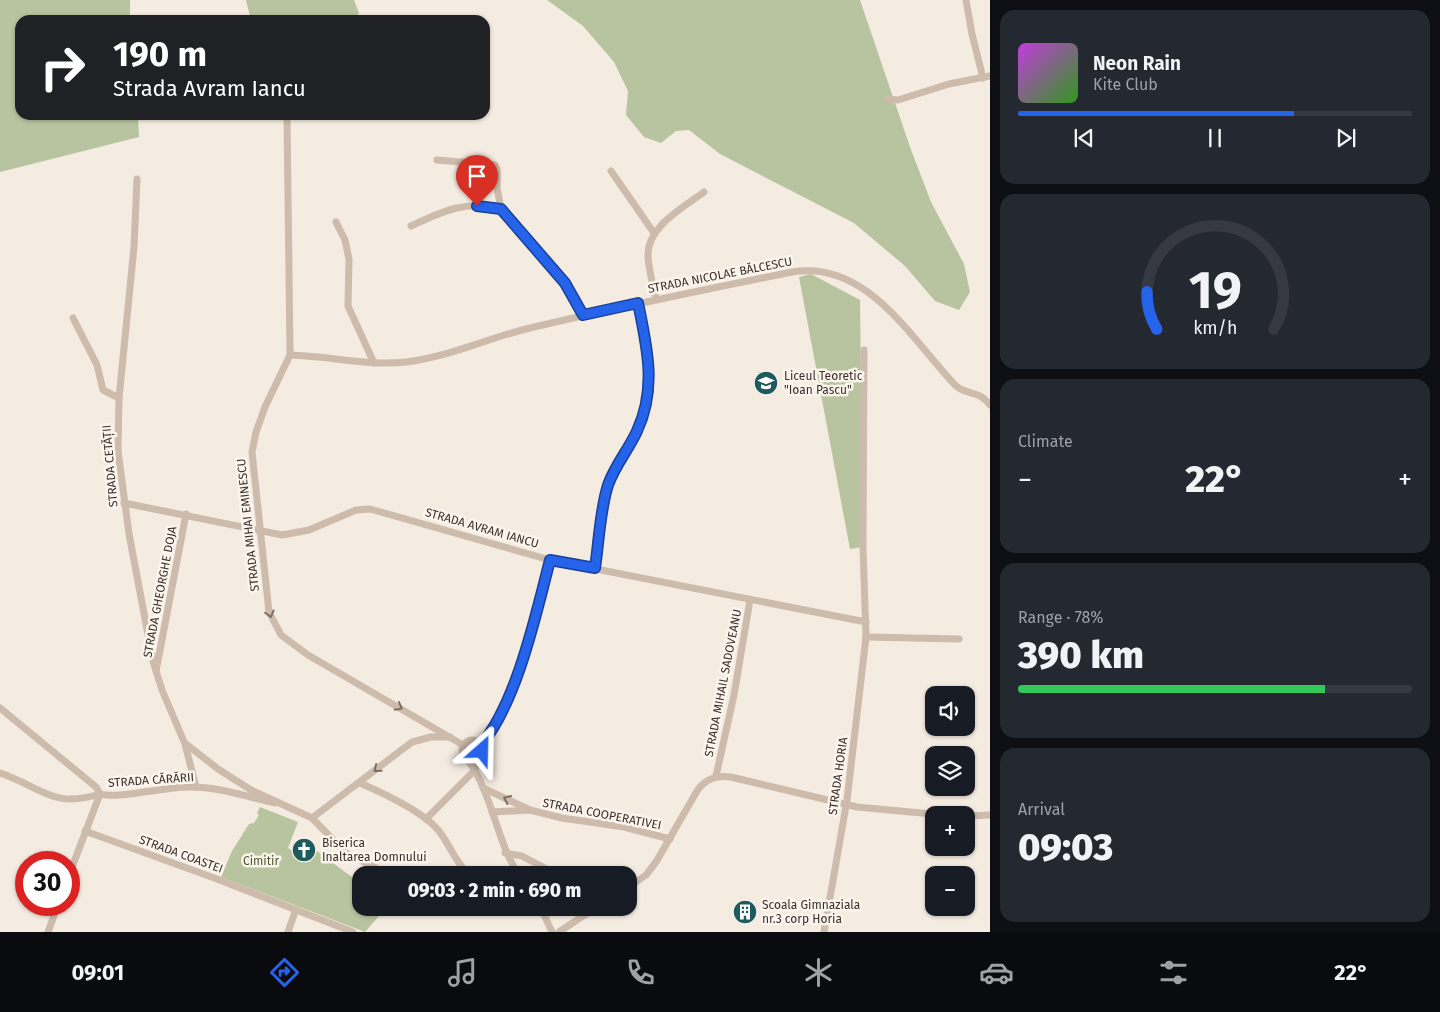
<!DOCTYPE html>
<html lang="en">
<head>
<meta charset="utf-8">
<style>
  :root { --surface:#171b24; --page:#242831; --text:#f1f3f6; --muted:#9ea1a6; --line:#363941; --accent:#2563eb }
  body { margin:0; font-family:"Fira Sans",sans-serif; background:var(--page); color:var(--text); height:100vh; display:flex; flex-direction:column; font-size:19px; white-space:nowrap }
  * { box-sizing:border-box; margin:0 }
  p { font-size:16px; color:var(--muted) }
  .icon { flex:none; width:28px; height:28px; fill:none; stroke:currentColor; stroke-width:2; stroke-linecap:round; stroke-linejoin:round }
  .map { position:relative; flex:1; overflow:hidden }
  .details { display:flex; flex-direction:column; gap:10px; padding:10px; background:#0d0f14; width:450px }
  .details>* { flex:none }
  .guide { position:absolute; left:15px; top:15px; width:475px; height:105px; border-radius:15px; box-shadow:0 1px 4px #0004; background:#202124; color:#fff; overflow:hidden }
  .fabs { position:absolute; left:925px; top:686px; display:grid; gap:10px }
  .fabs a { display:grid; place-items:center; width:50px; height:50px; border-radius:10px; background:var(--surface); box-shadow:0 1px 4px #0004; font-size:25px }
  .speed { position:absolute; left:15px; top:851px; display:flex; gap:10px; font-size:25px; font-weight:700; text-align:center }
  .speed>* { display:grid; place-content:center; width:65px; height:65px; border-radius:50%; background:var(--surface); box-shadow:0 1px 4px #0004; line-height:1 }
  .speed .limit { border:8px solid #d22; background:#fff; color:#111 }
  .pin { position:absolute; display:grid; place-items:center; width:42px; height:42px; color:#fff; margin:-51px -21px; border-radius:50% 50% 50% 0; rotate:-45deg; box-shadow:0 0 5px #0007 }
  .pin .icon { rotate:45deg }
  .me { position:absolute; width:55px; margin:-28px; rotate:25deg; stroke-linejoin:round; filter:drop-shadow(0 0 4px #0008) }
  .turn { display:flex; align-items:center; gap:18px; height:105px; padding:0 15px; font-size:22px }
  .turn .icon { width:65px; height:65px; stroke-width:2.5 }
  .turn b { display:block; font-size:35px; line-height:42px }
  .big { font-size:38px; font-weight:800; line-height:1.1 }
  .details .widget { flex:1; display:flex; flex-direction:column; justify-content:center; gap:8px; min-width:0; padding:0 18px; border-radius:15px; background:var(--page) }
  .details .dial { align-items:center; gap:0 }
  .dial svg { height:130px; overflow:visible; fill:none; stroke:var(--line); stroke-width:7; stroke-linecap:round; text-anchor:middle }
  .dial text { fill:var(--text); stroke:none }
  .song { display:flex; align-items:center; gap:15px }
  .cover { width:60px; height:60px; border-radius:8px; background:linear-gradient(135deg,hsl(290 70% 55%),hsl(110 70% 35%)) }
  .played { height:5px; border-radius:2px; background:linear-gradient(90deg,var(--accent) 70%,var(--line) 70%) }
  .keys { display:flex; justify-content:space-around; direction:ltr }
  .heat { display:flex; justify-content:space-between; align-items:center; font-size:28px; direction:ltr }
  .charge { height:8px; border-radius:4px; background:linear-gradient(90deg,#34c759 78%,var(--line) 0) }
  .trip { position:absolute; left:352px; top:866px; width:285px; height:50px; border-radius:15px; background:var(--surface); box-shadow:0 1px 4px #0004; font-weight:800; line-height:50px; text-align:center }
  .tab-bar { display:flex; height:80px; justify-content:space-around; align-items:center; background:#090b0e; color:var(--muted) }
  .tab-bar .icon { width:35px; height:35px }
  .tab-bar .active { color:var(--accent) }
  .tab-bar b { font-size:22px; color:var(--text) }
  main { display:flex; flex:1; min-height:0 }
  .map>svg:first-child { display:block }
</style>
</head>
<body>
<main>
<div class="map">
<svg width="990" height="932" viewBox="0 0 990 932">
  <rect width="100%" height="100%" fill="#f4ebe1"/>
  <!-- green -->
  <g fill="#b8c4a0">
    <path d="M0,0h130v20h-110v95h118l1,22 -139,35z"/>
    <path d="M246,0h108l5,13 -5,7h-103z"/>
    <path d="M547,0h313l50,147 21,55 33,62 6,28 -11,18 -24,-9 -30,-35 -51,-43 -134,-69 -31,-24 -13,1 -15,12 -17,-6 -18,-22 2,-24 -14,-29 -31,-36z"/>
    <path d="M811,274l49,26 3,247 -13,2 -51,-272z"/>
    <path d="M260,807l38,15 -10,26 22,14 7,-11 44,33v24h25l-21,24 -144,-55 11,-26 17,-27 5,-1 5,-8 -2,-2z"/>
  </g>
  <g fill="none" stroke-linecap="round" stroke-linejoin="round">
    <!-- minor -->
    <g stroke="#cdbbac" stroke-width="7">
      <path d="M966,0l6,34 11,44"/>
      <path d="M888,99l10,1 51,-16 41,-8"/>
      <path d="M287,115l3,240 -25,52 -9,25 -4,20 17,160 12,23 27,20 155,90"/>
      <path d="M437,160l58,5 2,4v19l4,21 64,74 18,32"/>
      <path d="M611,171l43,62"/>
      <path d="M137,179l-3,68 -15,151 -1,53 11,83 24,127 9,29 23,54 11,43"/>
      <path d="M336,222l9,18 4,19 -1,47 26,57"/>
      <path d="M411,226c32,-15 54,-26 90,-17"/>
      <path d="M656,299c-3,-13 -7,-28 -8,-42 -2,-30 36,-50 56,-65"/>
      <path d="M73,318l24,47 6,25 16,8"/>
      <path d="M290,355c38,1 78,11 116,7 42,-5 80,-23 120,-33 88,-21 177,-39 266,-57 75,-13 120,68 164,114 13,10 23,4 34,19"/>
      <path d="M124,503l158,32 27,-5 47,-20 14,-1 180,51 316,62"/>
      <path d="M595,568c4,-28 4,-61 15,-87 12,-32 35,-56 40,-91 4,-28 -6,-59 -12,-87"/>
      <path d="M866,637l93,2"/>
      <path d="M156,671l30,-157"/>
      <path d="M0,708l96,79 4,7c17,5 65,-7 88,-7 28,-1 60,10 87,16"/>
      <circle cx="472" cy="750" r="10"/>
      <path d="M186,744l32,25 33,21 61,28 34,35 44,22"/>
      <path d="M481,745c38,-47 54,-128 69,-185"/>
      <path d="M466,758c27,34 29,81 53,117"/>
      <path d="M0,773c42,14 52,36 100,21"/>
      <path d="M716,776l18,-81 16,-95"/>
      <path d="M360,783c23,10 63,28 79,48 11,14 16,31 30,44"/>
      <path d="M483,788l45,21"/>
      <path d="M492,812l38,-2 32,8 62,9 46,12"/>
      <path d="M966,816l24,-1"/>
      <path d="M312,818l100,-76 19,-5h19"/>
      <path d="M426,819l49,-49 4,-13"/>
      <path d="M85,831l132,48 136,53"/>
      <path d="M505,853l17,3 36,19"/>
      <path d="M69,875l31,-81"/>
      <path d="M629,887l17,-12 10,-13 41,-71c8,-12 19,-16 34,-14l126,30 86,8"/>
      <path d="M541,908l11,24"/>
      <path d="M48,932l10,-27"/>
      <path d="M288,932l8,-23"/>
      <path d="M559,932l36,-24"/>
      <path d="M824,932l23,-132 19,-163 -3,-90 1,-197"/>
    </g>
  </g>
  <!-- one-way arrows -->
  <defs><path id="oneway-chevron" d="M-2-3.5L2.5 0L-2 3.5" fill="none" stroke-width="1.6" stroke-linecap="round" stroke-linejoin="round" transform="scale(1.25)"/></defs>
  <g stroke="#7d6f65">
    <use href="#oneway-chevron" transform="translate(270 614) rotate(75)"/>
    <use href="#oneway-chevron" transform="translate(399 707) rotate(28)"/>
    <use href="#oneway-chevron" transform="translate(377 769) rotate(141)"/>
    <use href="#oneway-chevron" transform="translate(507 799) rotate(-155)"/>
  </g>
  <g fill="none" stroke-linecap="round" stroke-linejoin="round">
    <!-- route casing -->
    <g stroke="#184099" stroke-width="12">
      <path id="route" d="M477,206l24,3 64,74 18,32 55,-12c9,44 19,85 -1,128 -8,18 -22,34 -29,54 -8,25 -9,56 -13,83l-45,-8c-14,54 -33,142 -69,185l1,6"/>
    </g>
    <!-- route -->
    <use href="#route" stroke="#2563eb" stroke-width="9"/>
  </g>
  <!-- icons -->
  <defs>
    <g id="school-disc" transform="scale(1.25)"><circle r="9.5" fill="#1f5a5e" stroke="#fbf5ee"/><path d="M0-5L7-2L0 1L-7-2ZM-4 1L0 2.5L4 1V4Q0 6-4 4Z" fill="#fff"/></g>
    <g id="church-disc" transform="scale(1.25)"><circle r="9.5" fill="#1f5a5e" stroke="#fbf5ee"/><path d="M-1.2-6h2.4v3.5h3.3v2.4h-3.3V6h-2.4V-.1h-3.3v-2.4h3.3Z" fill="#fff"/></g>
    <g id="building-disc" transform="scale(1.25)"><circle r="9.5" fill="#1f5a5e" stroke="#fbf5ee"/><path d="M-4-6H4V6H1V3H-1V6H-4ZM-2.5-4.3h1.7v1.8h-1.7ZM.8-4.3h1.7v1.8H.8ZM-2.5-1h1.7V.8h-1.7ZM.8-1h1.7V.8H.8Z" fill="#fff"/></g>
  </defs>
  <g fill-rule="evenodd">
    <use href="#school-disc" x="766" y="383"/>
    <use href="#church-disc" x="304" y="850"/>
    <use href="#building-disc" x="745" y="912"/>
  </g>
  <g text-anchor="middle" stroke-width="5" stroke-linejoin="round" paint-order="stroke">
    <!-- street labels -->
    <g font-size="12" fill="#3b302b" stroke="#fbf5ee">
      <text transform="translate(720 275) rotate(-11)" y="4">STRADA NICOLAE BĂLCESCU</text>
      <text transform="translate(110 466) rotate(-95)" y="4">STRADA CETĂȚII</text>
      <text transform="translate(248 525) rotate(-96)" y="4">STRADA MIHAI EMINESCU</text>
      <text transform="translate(482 528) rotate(16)" y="4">STRADA AVRAM IANCU</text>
      <text transform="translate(160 592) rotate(-79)" y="4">STRADA GHEORGHE DOJA</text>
      <text transform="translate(723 683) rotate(-79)" y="4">STRADA MIHAIL SADOVEANU</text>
      <text transform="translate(838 776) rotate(-82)" y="4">STRADA HORIA</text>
      <text transform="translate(151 780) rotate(-4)" y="4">STRADA CĂRĂRII</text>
      <text transform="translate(602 814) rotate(11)" y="4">STRADA COOPERATIVEI</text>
      <text transform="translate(181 854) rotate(20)" y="4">STRADA COASTEI</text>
    </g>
    <!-- poi labels -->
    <g font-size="12" fill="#3b302b" stroke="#fbf5ee" text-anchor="start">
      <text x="784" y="380">Liceul Teoretic<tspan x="784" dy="14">"Ioan Pascu"</tspan></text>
      <text x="322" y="847">Biserica<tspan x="322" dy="14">Inaltarea Domnului</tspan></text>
      <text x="762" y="909">Scoala Gimnaziala<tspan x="762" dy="14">nr.3 corp Horia</tspan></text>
    </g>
    <!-- park labels -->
    <g font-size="12" fill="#4a5a2e" stroke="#fbf5ee">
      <text x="261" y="865">Cimitir</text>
    </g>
  </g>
</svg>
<div class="fabs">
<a><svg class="icon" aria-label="sound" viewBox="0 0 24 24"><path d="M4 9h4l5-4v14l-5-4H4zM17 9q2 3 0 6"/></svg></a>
<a><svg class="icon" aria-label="layers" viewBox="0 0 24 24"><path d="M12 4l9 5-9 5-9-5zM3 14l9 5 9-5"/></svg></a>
<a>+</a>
<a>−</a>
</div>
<div class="speed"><div class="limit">30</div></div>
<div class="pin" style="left:477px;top:206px;background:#d93025"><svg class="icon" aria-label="arrive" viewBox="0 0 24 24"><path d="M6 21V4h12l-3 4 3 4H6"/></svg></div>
<svg class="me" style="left:482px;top:751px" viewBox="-20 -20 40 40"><path d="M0-17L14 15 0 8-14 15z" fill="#2563eb" stroke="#fff" stroke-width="4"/></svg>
<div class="trip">09:03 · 2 min · 690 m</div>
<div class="guide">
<div class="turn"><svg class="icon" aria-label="right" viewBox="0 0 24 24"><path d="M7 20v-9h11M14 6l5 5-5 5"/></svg><div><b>190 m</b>Strada Avram Iancu</div></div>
</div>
</div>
<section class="details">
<div class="widget">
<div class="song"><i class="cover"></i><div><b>Neon Rain</b><p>Kite Club</p></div></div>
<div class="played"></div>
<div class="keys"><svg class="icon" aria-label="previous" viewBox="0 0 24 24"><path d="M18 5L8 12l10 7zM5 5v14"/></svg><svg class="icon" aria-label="pause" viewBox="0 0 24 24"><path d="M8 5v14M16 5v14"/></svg><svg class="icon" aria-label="next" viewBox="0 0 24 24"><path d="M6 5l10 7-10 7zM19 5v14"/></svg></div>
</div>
<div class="widget dial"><svg viewBox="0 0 100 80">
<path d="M14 69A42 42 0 1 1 86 69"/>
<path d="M14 69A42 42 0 0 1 8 46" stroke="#2563eb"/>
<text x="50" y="56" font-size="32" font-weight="700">19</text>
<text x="50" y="72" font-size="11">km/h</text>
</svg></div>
<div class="widget"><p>Climate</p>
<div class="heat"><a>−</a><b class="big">22°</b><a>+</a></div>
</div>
<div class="widget"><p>Range · 78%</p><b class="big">390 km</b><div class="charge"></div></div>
<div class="widget"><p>Arrival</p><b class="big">09:03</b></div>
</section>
</main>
<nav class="tab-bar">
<b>09:01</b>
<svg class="icon active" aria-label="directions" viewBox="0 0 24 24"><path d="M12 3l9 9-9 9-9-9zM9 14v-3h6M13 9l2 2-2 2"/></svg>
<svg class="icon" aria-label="music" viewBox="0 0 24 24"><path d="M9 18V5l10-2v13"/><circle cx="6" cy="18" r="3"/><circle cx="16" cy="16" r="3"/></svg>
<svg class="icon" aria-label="phone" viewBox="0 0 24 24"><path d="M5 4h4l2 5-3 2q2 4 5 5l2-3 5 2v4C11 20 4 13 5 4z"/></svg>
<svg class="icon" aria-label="climate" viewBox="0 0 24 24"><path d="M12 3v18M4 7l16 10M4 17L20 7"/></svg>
<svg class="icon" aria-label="car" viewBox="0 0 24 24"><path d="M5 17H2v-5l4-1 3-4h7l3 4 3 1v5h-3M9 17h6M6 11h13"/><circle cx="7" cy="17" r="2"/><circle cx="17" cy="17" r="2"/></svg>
<svg class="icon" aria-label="filters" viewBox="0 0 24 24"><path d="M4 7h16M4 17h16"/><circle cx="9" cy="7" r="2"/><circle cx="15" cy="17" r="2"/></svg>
<b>22°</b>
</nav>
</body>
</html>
